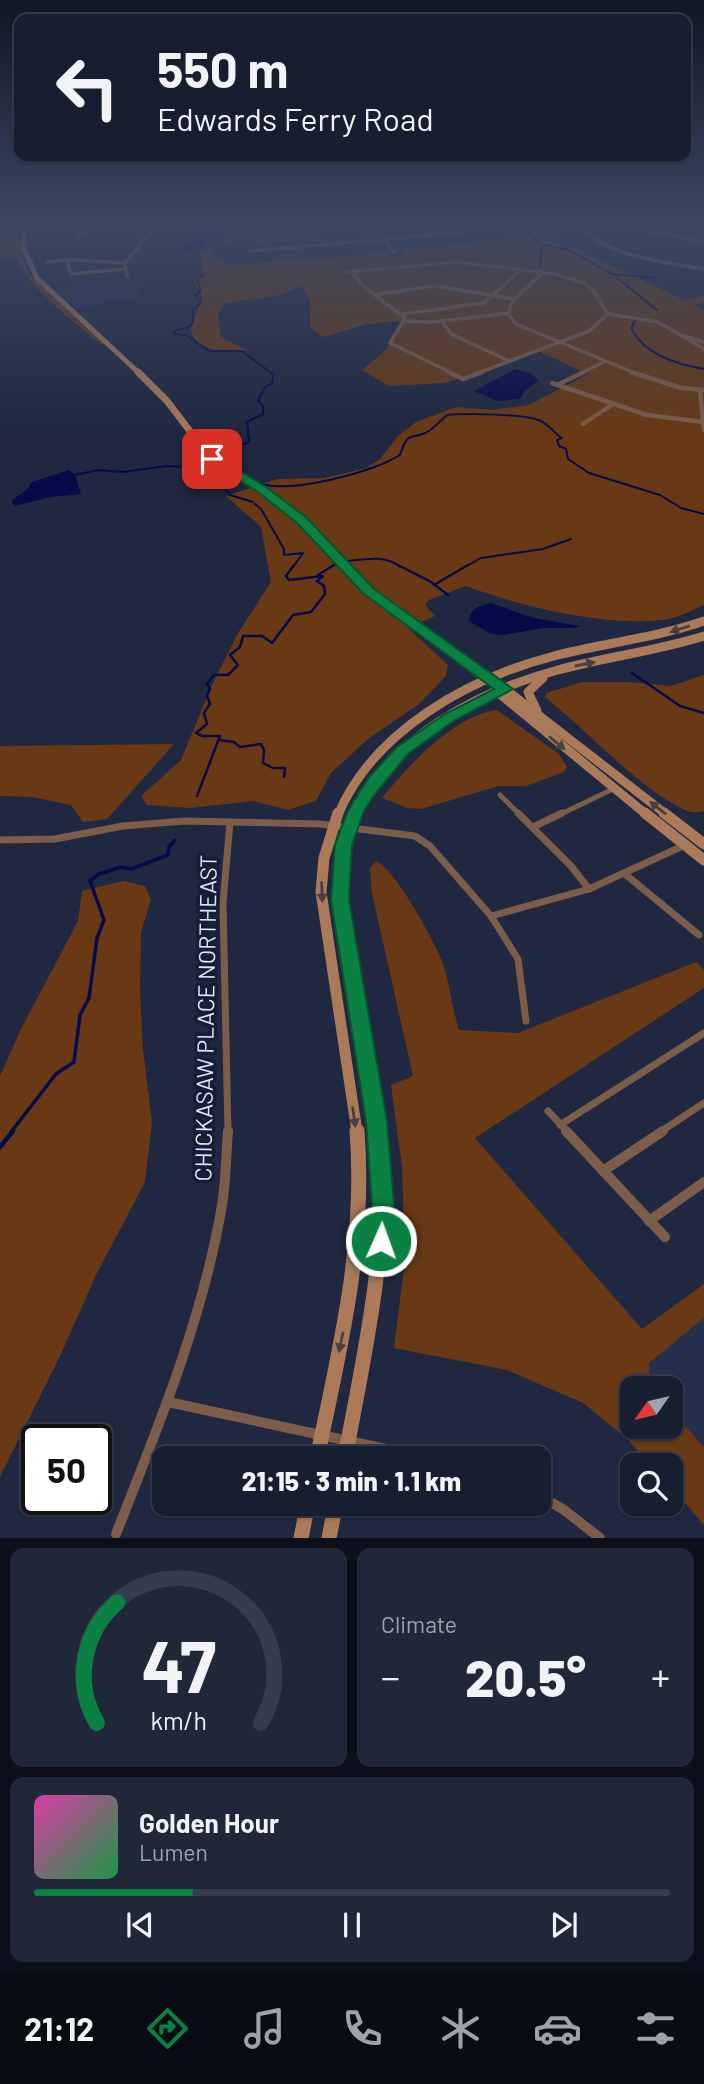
<!DOCTYPE html>
<html lang="en">
<head>
<meta charset="utf-8">
<style>
  :root { --surface:#171e30; --page:#202738; --text:#f1f3f6; --muted:#9ea2ab; --line:#363c4c; --accent:#0b8043 }
  body { margin:0; font-family:Barlow,sans-serif; background:var(--page); color:var(--text); height:100vh; display:flex; flex-direction:column; font-size:26px; white-space:nowrap }
  * { box-sizing:border-box; margin:0 }
  p { font-size:23px; color:var(--muted) }
  .icon { flex:none; width:38px; height:38px; fill:none; stroke:currentColor; stroke-width:2; stroke-linecap:round; stroke-linejoin:round }
  .map { position:relative; height:1538px; overflow:hidden }
  .panel { display:flex; flex-direction:column; gap:10px; padding:10px; background:#0d101a; flex:1 }
  .panel>* { flex:none }
  .banner { position:absolute; left:14px; top:14px; width:677px; height:147px; border-radius:14px; box-shadow:0 2px 5px #0004,0 0 0 2px var(--line); background:#171e30; color:var(--text); overflow:hidden }
  .needle { width:46px; rotate:236deg }
  .fabs { position:absolute; left:620px; top:1376px; display:grid; gap:14px }
  .fabs a { display:grid; place-items:center; width:63px; height:63px; border-radius:14px; background:var(--surface); box-shadow:0 2px 5px #0004,0 0 0 2px var(--line); font-size:35px }
  .speed { position:absolute; left:21px; top:1424px; display:flex; gap:14px; font-size:35px; font-weight:700; text-align:center }
  .speed>* { display:grid; place-content:center; width:91px; height:91px; border-radius:50%; background:var(--surface); box-shadow:0 2px 5px #0004,0 0 0 2px var(--line); line-height:1 }
  .speed .limit { border:4px solid #111; border-radius:10px; background:#fff; color:#111 }
  .pin { position:absolute; display:grid; place-items:center; width:60px; height:60px; color:#fff; margin:-30px; border-radius:14px; box-shadow:0 4px 10px #0006 }
  .me { position:absolute; width:77px; margin:-38px; rotate:2deg; stroke-linejoin:round; filter:drop-shadow(0 0 5px #0008) }
  .turn { display:flex; align-items:center; gap:24px; height:147px; padding:0 28px; font-size:32px }
  .turn .icon { width:91px; height:91px; stroke-width:2.5 }
  .turn b { display:block; font-size:49px; line-height:60px }
  .big { font-size:52px; font-weight:800; line-height:1.1 }
  .panel .card { flex:1; display:flex; flex-direction:column; justify-content:center; gap:10px; min-width:0; padding:0 24px; border-radius:14px; background:var(--page) }
  .panel .dial { align-items:center; gap:0 }
  .dial svg { height:182px; overflow:visible; fill:none; stroke:var(--line); stroke-width:7; stroke-linecap:round; text-anchor:middle }
  .dial text { fill:var(--text); stroke:none }
  .song { display:flex; align-items:center; gap:21px }
  .cover { width:84px; height:84px; border-radius:10px; background:linear-gradient(135deg,hsl(320 70% 55%),hsl(140 70% 35%)) }
  .played { height:7px; border-radius:4px; background:linear-gradient(90deg,var(--accent) 25%,var(--line) 25%) }
  .keys { display:flex; justify-content:space-around; direction:ltr }
  .heat { display:flex; justify-content:space-between; align-items:center; font-size:38px; direction:ltr }
  .panel .tiles { flex:1; display:grid; gap:10px; grid-template-columns:1fr 1fr }
  .card:last-child { grid-column:span 2 }
  .trip { position:absolute; left:152px; top:1446px; width:399px; height:70px; border-radius:14px; background:var(--surface); box-shadow:0 2px 5px #0004,0 0 0 2px var(--line); font-weight:800; line-height:70px; text-align:center }
  .tab-bar { display:flex; height:112px; justify-content:space-around; align-items:center; background:#090c13; color:var(--muted) }
  .tab-bar .icon { width:49px; height:49px }
  .tab-bar .on { color:var(--accent) }
  .tab-bar b { font-size:32px; color:var(--text) }
  .map>svg:first-child { display:block }
</style>
</head>
<body>
<div class="map">
<svg width="704" height="1538" viewBox="0 0 704 1538">
  <rect width="100%" height="100%" fill="#1f2840"/>
  <!-- built -->
  <g fill="#25304f">
    <path d="M133,280l5,4 2,13 -64,11 -20,-18z"/>
    <path d="M704,1318v129l-34,-38v-21h-18l-3,-4 -1,-21z"/>
  </g>
  <!-- green -->
  <g fill="#683914">
    <path d="M0,221h21l2,37 6,15 76,71h-5c-26,-24 -71,-54 -83,-87l-17,1z"/>
    <path d="M508,221h28l21,17h-11v3l32,9 106,50 20,-4v7l-9,2 9,5v295c-13,6 -27,13 -41,15 -56,7 -145,-14 -197,-34l-37,14 -4,5 10,11 -27,12 40,37 -2,11 -27,28 -51,35 -37,34 -15,28 -28,9 -34,-9 -64,7 -43,-3 -6,-9 40,-36 30,-73 27,-54 33,-51 -10,-55 -35,-31 52,-17 46,-1 42,-10 14,-9 19,-24 17,-13 40,-15 35,3 38,-5 59,-31 -50,-23 -93,32 -56,3 -27,-16 25,-21 3,-10 12,-12 -2,-6 -33,3 -45,13 -12,-10v-24l-8,-17 -25,10 -52,7 -7,11 3,23 27,14c-25,-2 -51,5 -58,-24 7,-9 7,-20 13,-29l-9,-19 7,-4 -4,-24h15l1,7 14,7 156,-12 8,4 13,-1 -3,-6 123,-13z"/>
    <path d="M258,222l4,1 -13,5v4c24,12 48,-10 73,-4l-8,5 7,10 -22,2 -5,-5c-8,-1 -16,-2 -21,3l1,4 -6,1 -18,-10 -29,6 5,-8z"/>
    <path d="M704,675v136c-7,2 -14,2 -21,-2 -46,-22 -96,-79 -138,-112l1,-4 37,-11h49l39,4z"/>
    <path d="M497,710l62,44 8,13 -3,5 -38,14h-27l-78,23 -13,-1 -26,-10c25,-31 72,-83 115,-88z"/>
    <path d="M174,744l-67,75 -24,3 -12,-17 -39,-8 -32,-1v-50z"/>
    <path d="M376,861c20,9 57,78 66,100 8,22 10,47 17,69l59,3 178,-71 8,8v18l-229,150 167,191 62,-45v34l-55,45v21l3,4h-20v38h38v-17l34,38v78l-34,-40v-20h-19l-25,-27 -43,-35 -76,-33 -113,-22 11,-88 -3,-93 -11,-82 22,-9 -41,-183 -2,-25z"/>
    <path d="M123,881l22,5 6,14 -10,32 -1,59 3,58 9,73 -7,60 -49,93 -35,79 -61,123v-401l20,-45 58,-110 4,-30z"/>
  </g>
  <!-- water -->
  <g fill="#050a48">
    <path d="M199,221h27l-8,4v5l-19,20 -19,2z"/>
    <path d="M515,369l16,4 8,8 -14,9 -5,9 -23,2 -23,-10z"/>
    <path d="M69,470l6,5 6,19 -31,3 -35,9 -3,-3 1,-4 14,-9 5,-8z"/>
    <path d="M491,603l43,15 46,8 -5,2h-31l-40,7 -13,-1 -22,-13c1,-13 11,-15 22,-18z"/>
  </g>
  <g fill="none" stroke-linecap="round" stroke-linejoin="round">
    <!-- stream-far3 -->
    <g stroke="#050a48" stroke-width="2">
      <path d="M519,221l23,26 -2,19"/>
      <path d="M0,233l14,-4"/>
      <path d="M213,234l6,1"/>
      <path d="M224,236l70,1 14,7"/>
      <path d="M539,244l30,6 43,24 45,4"/>
      <path d="M197,248l6,27 -6,5 4,10 -5,5 5,8 -8,6v13l-3,5 -14,3 -3,4 13,1 23,16h33l32,24 -2,9 -7,3 -7,14 5,5v8l-16,8 2,20 -32,12"/>
      <path d="M616,277l41,33"/>
      <path d="M635,321l-4,7c14,27 45,36 73,41"/>
      <path d="M217,454c11,13 29,25 45,30 32,9 111,-12 138,-29 9,-28 12,-13 29,-24 6,-4 12,-11 18,-16 17,-2 80,-1 94,6 8,4 13,12 21,17l-5,2 2,6 7,3 2,10 21,14 71,22 21,13 23,6"/>
      <path d="M208,459l-6,5 -1,11 21,10 8,10 23,7"/>
      <path d="M75,475l23,-5 25,2 44,-6 33,2"/>
      <path d="M255,504l6,5 23,40v6l19,-2 -10,14"/>
      <path d="M348,561c17,-2 38,-6 52,6"/>
      <path d="M331,567l5,-3"/>
      <path d="M465,567l16,-9 62,-9 28,-10"/>
    </g>
    <!-- stream-far2 -->
    <g stroke="#050a48" stroke-width="2.5">
      <path d="M398,565l33,17 17,13"/>
      <path d="M318,575l16,-10"/>
      <path d="M434,585l34,-20"/>
      <path d="M632,673l48,33 24,7"/>
      <path d="M219,740l15,2 6,5 21,-3 3,6 -1,13 10,5h12l-1,9"/>
      <path d="M197,796l23,-60h-18l-6,-3 11,-9 -3,-11 6,-9 -3,-8 3,-8 -3,-4 7,-9h14l10,-10 -8,-10 10,-8 3,-11h19l10,7 21,-28 18,-3 14,-18 -1,-8 -7,-5 6,-5 -34,4 -3,-4 8,-11"/>
    </g>
    <!-- stream-far1 -->
    <path stroke="#050a48" stroke-width="3.5" d="M11,1132l45,-58 18,-12 6,-47 9,-17 8,-60 7,-18 -14,-39 9,-7 22,-7 10,2 37,-14 1,-8 6,-7"/>
    <!-- stream -->
    <path stroke="#050a48" stroke-width="4.5" d="M0,1147l13,-16"/>
    <!-- street-far4 -->
    <g stroke="#7c5d49" stroke-width="3.5">
      <path d="M170,221l12,1"/>
      <path d="M370,221l24,31"/>
      <path d="M420,221l12,14"/>
      <path d="M577,221c21,35 89,41 127,48"/>
      <path d="M633,221l19,11 52,9"/>
      <path d="M290,223h81"/>
      <path d="M77,238l26,-17"/>
      <path d="M250,251l207,-18 15,-4 7,-8"/>
      <path d="M67,260l4,14 53,-5"/>
      <path d="M47,262l26,-2 52,3"/>
      <path d="M347,272l109,-10 99,12 29,9 9,7 15,24"/>
      <path d="M352,272l10,13 43,33 -15,25 62,30"/>
      <path d="M543,272l-32,31 -2,12 7,9 119,49"/>
      <path d="M127,276l-2,-13 35,-42"/>
      <path d="M374,295l60,-9 81,13"/>
      <path d="M402,314l82,-11 38,-34"/>
      <path d="M608,314l50,8 46,27"/>
      <path d="M404,321l28,1 77,-9"/>
      <path d="M443,323l8,11 58,27"/>
      <path d="M682,335l22,7"/>
      <path d="M478,373l111,-42 19,-17"/>
      <path d="M581,373l23,-11"/>
    </g>
    <!-- street-far3 -->
    <g stroke="#7c5d49" stroke-width="4.5">
      <path d="M448,372l15,7 19,-7"/>
      <path d="M631,372l50,16 23,2"/>
      <path d="M552,383l95,32 57,7"/>
      <path d="M557,385l27,-13"/>
      <path d="M700,390l4,40"/>
      <path d="M583,424l30,-20"/>
    </g>
    <!-- street-far2 -->
    <g stroke="#7c5d49" stroke-width="5">
      <path d="M500,795l20,20"/>
      <path d="M559,815l54,-26"/>
    </g>
    <!-- street-far1 -->
    <g stroke="#7c5d49" stroke-width="7">
      <path d="M518,813l53,53 18,23"/>
      <path d="M533,827l29,-14"/>
      <path d="M0,840l55,-1 68,-13 61,-5 136,3 95,12 15,10 61,70 27,43 8,62"/>
      <path d="M625,874l74,61"/>
      <path d="M491,916l98,-27 96,-44"/>
      <path d="M548,1111l20,21"/>
      <path d="M560,1125l144,-92"/>
      <path d="M228,1132l-5,-229 7,-81"/>
      <path d="M660,1132l44,-29"/>
    </g>
    <!-- street -->
    <g stroke="#7c5d49" stroke-width="10">
      <path d="M566,1131l99,106"/>
      <path d="M603,1171l60,-40"/>
      <path d="M649,1221l55,-39"/>
      <path d="M168,1402l260,56"/>
      <path d="M539,1495l25,15 36,28"/>
      <path d="M116,1534c42,-107 87,-215 106,-329 4,-24 4,-50 6,-74"/>
    </g>
    <!-- secondary-far4 -->
    <path stroke="#aa7a59" stroke-width="5" d="M24,221l1,30 12,27 102,95"/>
    <!-- secondary-far3 -->
    <path stroke="#aa7a59" stroke-width="7" d="M138,372l29,29 42,55 78,52 58,59"/>
    <!-- secondary-far2 -->
    <g stroke="#aa7a59" stroke-width="9">
      <path d="M344,565l25,26 120,90 16,8 162,126"/>
      <path d="M495,690l152,125"/>
      <path d="M537,711l-9,-19 15,-14"/>
      <path d="M338,815c35,-84 131,-137 216,-159 50,-13 101,-18 150,-35"/>
      <path d="M355,815c34,-78 125,-124 203,-145 48,-13 98,-19 146,-34"/>
    </g>
    <!-- secondary-far1 -->
    <g stroke="#aa7a59" stroke-width="11">
      <path d="M338,813l-14,45 -3,34 36,240"/>
      <path d="M356,813l-15,50 -1,40 39,229"/>
      <path d="M645,813l59,47"/>
      <path d="M664,813l40,31"/>
    </g>
    <!-- secondary -->
    <g stroke="#aa7a59" stroke-width="15">
      <path d="M317,1458c23,-109 49,-215 40,-327"/>
      <path d="M345,1458c20,-109 46,-216 33,-327"/>
      <path d="M301,1538l7,-35"/>
      <path d="M329,1538l7,-35"/>
    </g>
  </g>
  <!-- one-way arrows -->
  <defs><path id="oneway-solid" d="M-6-.8H1V-3.2L6.5 0L1 3.2V.8H-6Z" transform="scale(1.75)"/></defs>
  <g fill="#493e42">
    <use href="#oneway-solid" transform="translate(680 629) rotate(162)"/>
    <use href="#oneway-solid" transform="translate(585 664) rotate(-12)"/>
    <use href="#oneway-solid" transform="translate(557 743) rotate(40)"/>
    <use href="#oneway-solid" transform="translate(658 808) rotate(-142)"/>
    <use href="#oneway-solid" transform="translate(322 892) rotate(88)"/>
    <use href="#oneway-solid" transform="translate(354 1117) rotate(82)"/>
    <use href="#oneway-solid" transform="translate(341 1342) rotate(102)"/>
  </g>
  <!-- sky -->
  <linearGradient id="sky" x2="0" y2="1"><stop stop-color="#111623"/><stop offset="0.51" stop-color="#3c4864"/><stop offset="1" stop-color="#3c4864" stop-opacity="0"/></linearGradient>
  <rect width="704" height="437" fill="url(#sky)"/>
  <!-- route -->
  <path fill="#0b8043" stroke="#07532c" stroke-width="2" d="M208,456h8l50,31 40,30 68,72 139,100 -58,31 -47,34 -34,41 -10,16 -12,34 -3,55 38,221 7,83 -1,37 -4,8 -8,3 -8,-3 -3,-8 2,-37 -6,-83 -35,-221 4,-55 13,-34 12,-20 10,-15 27,-29 48,-33 49,-25 -130,-95 -67,-71 -39,-31 -50,-31z"/>
  <g text-anchor="middle" stroke-width="7" stroke-linejoin="round" paint-order="stroke">
    <!-- near-street labels -->
    <g font-size="23" fill="#e0e7f7" stroke="#151e35">
      <text transform="translate(206 1018) rotate(-89)" y="8">CHICKASAW PLACE NORTHEAST</text>
    </g>
  </g>
</svg>
<div class="fabs">
<a><svg class="needle" viewBox="-14 -14 28 28"><path d="M0-13l5 13h-10z" fill="#e53935"/><path d="M0 13l5-13h-10z" fill="#9ea2ab"/></svg></a>
<a><svg class="icon" aria-label="search" viewBox="0 0 24 24"><circle cx="10" cy="10" r="6"/><path d="M15 15l6 6"/></svg></a>
</div>
<div class="speed"><div class="limit">50</div></div>
<div class="pin" style="left:212px;top:459px;background:#d93025"><svg class="icon" aria-label="arrive" viewBox="0 0 24 24"><path d="M6 21V4h12l-3 4 3 4H6"/></svg></div>
<svg class="me" style="left:381px;top:1241px" viewBox="-20 -20 40 40"><circle r="17" fill="#0b8043" stroke="#fff" stroke-width="3"/><path d="M0-11L8 9 0 5-8 9z" fill="#fff"/></svg>
<div class="trip">21:15 · 3 min · 1.1 km</div>
<div class="banner">
<div class="turn"><svg class="icon" aria-label="left" viewBox="0 0 24 24"><path d="M17 20v-9H6M10 6l-5 5 5 5"/></svg><div><b>550 m</b>Edwards Ferry Road</div></div>
</div>
</div>
<section class="panel">
<div class="tiles">
<div class="card dial"><svg viewBox="0 0 100 80">
<path d="M14 69A42 42 0 1 1 86 69"/>
<path d="M14 69A42 42 0 0 1 23 16" stroke="#0b8043"/>
<text x="50" y="56" font-size="32" font-weight="700">47</text>
<text x="50" y="72" font-size="11">km/h</text>
</svg></div>
<div class="card"><p>Climate</p>
<div class="heat"><a>−</a><b class="big">20.5°</b><a>+</a></div>
</div>
<div class="card">
<div class="song"><i class="cover"></i><div><b>Golden Hour</b><p>Lumen</p></div></div>
<div class="played"></div>
<div class="keys"><svg class="icon" aria-label="previous" viewBox="0 0 24 24"><path d="M18 5L8 12l10 7zM5 5v14"/></svg><svg class="icon" aria-label="pause" viewBox="0 0 24 24"><path d="M8 5v14M16 5v14"/></svg><svg class="icon" aria-label="next" viewBox="0 0 24 24"><path d="M6 5l10 7-10 7zM19 5v14"/></svg></div>
</div>
</div>
</section>
<nav class="tab-bar">
<b>21:12</b>
<svg class="icon on" aria-label="directions" viewBox="0 0 24 24"><path d="M12 3l9 9-9 9-9-9zM9 14v-3h6M13 9l2 2-2 2"/></svg>
<svg class="icon" aria-label="music" viewBox="0 0 24 24"><path d="M9 18V5l10-2v13"/><circle cx="6" cy="18" r="3"/><circle cx="16" cy="16" r="3"/></svg>
<svg class="icon" aria-label="phone" viewBox="0 0 24 24"><path d="M5 4h4l2 5-3 2q2 4 5 5l2-3 5 2v4C11 20 4 13 5 4z"/></svg>
<svg class="icon" aria-label="climate" viewBox="0 0 24 24"><path d="M12 3v18M4 7l16 10M4 17L20 7"/></svg>
<svg class="icon" aria-label="car" viewBox="0 0 24 24"><path d="M5 17H2v-5l4-1 3-4h7l3 4 3 1v5h-3M9 17h6M6 11h13"/><circle cx="7" cy="17" r="2"/><circle cx="17" cy="17" r="2"/></svg>
<svg class="icon" aria-label="filters" viewBox="0 0 24 24"><path d="M4 7h16M4 17h16"/><circle cx="9" cy="7" r="2"/><circle cx="15" cy="17" r="2"/></svg>
</nav>
</body>
</html>
